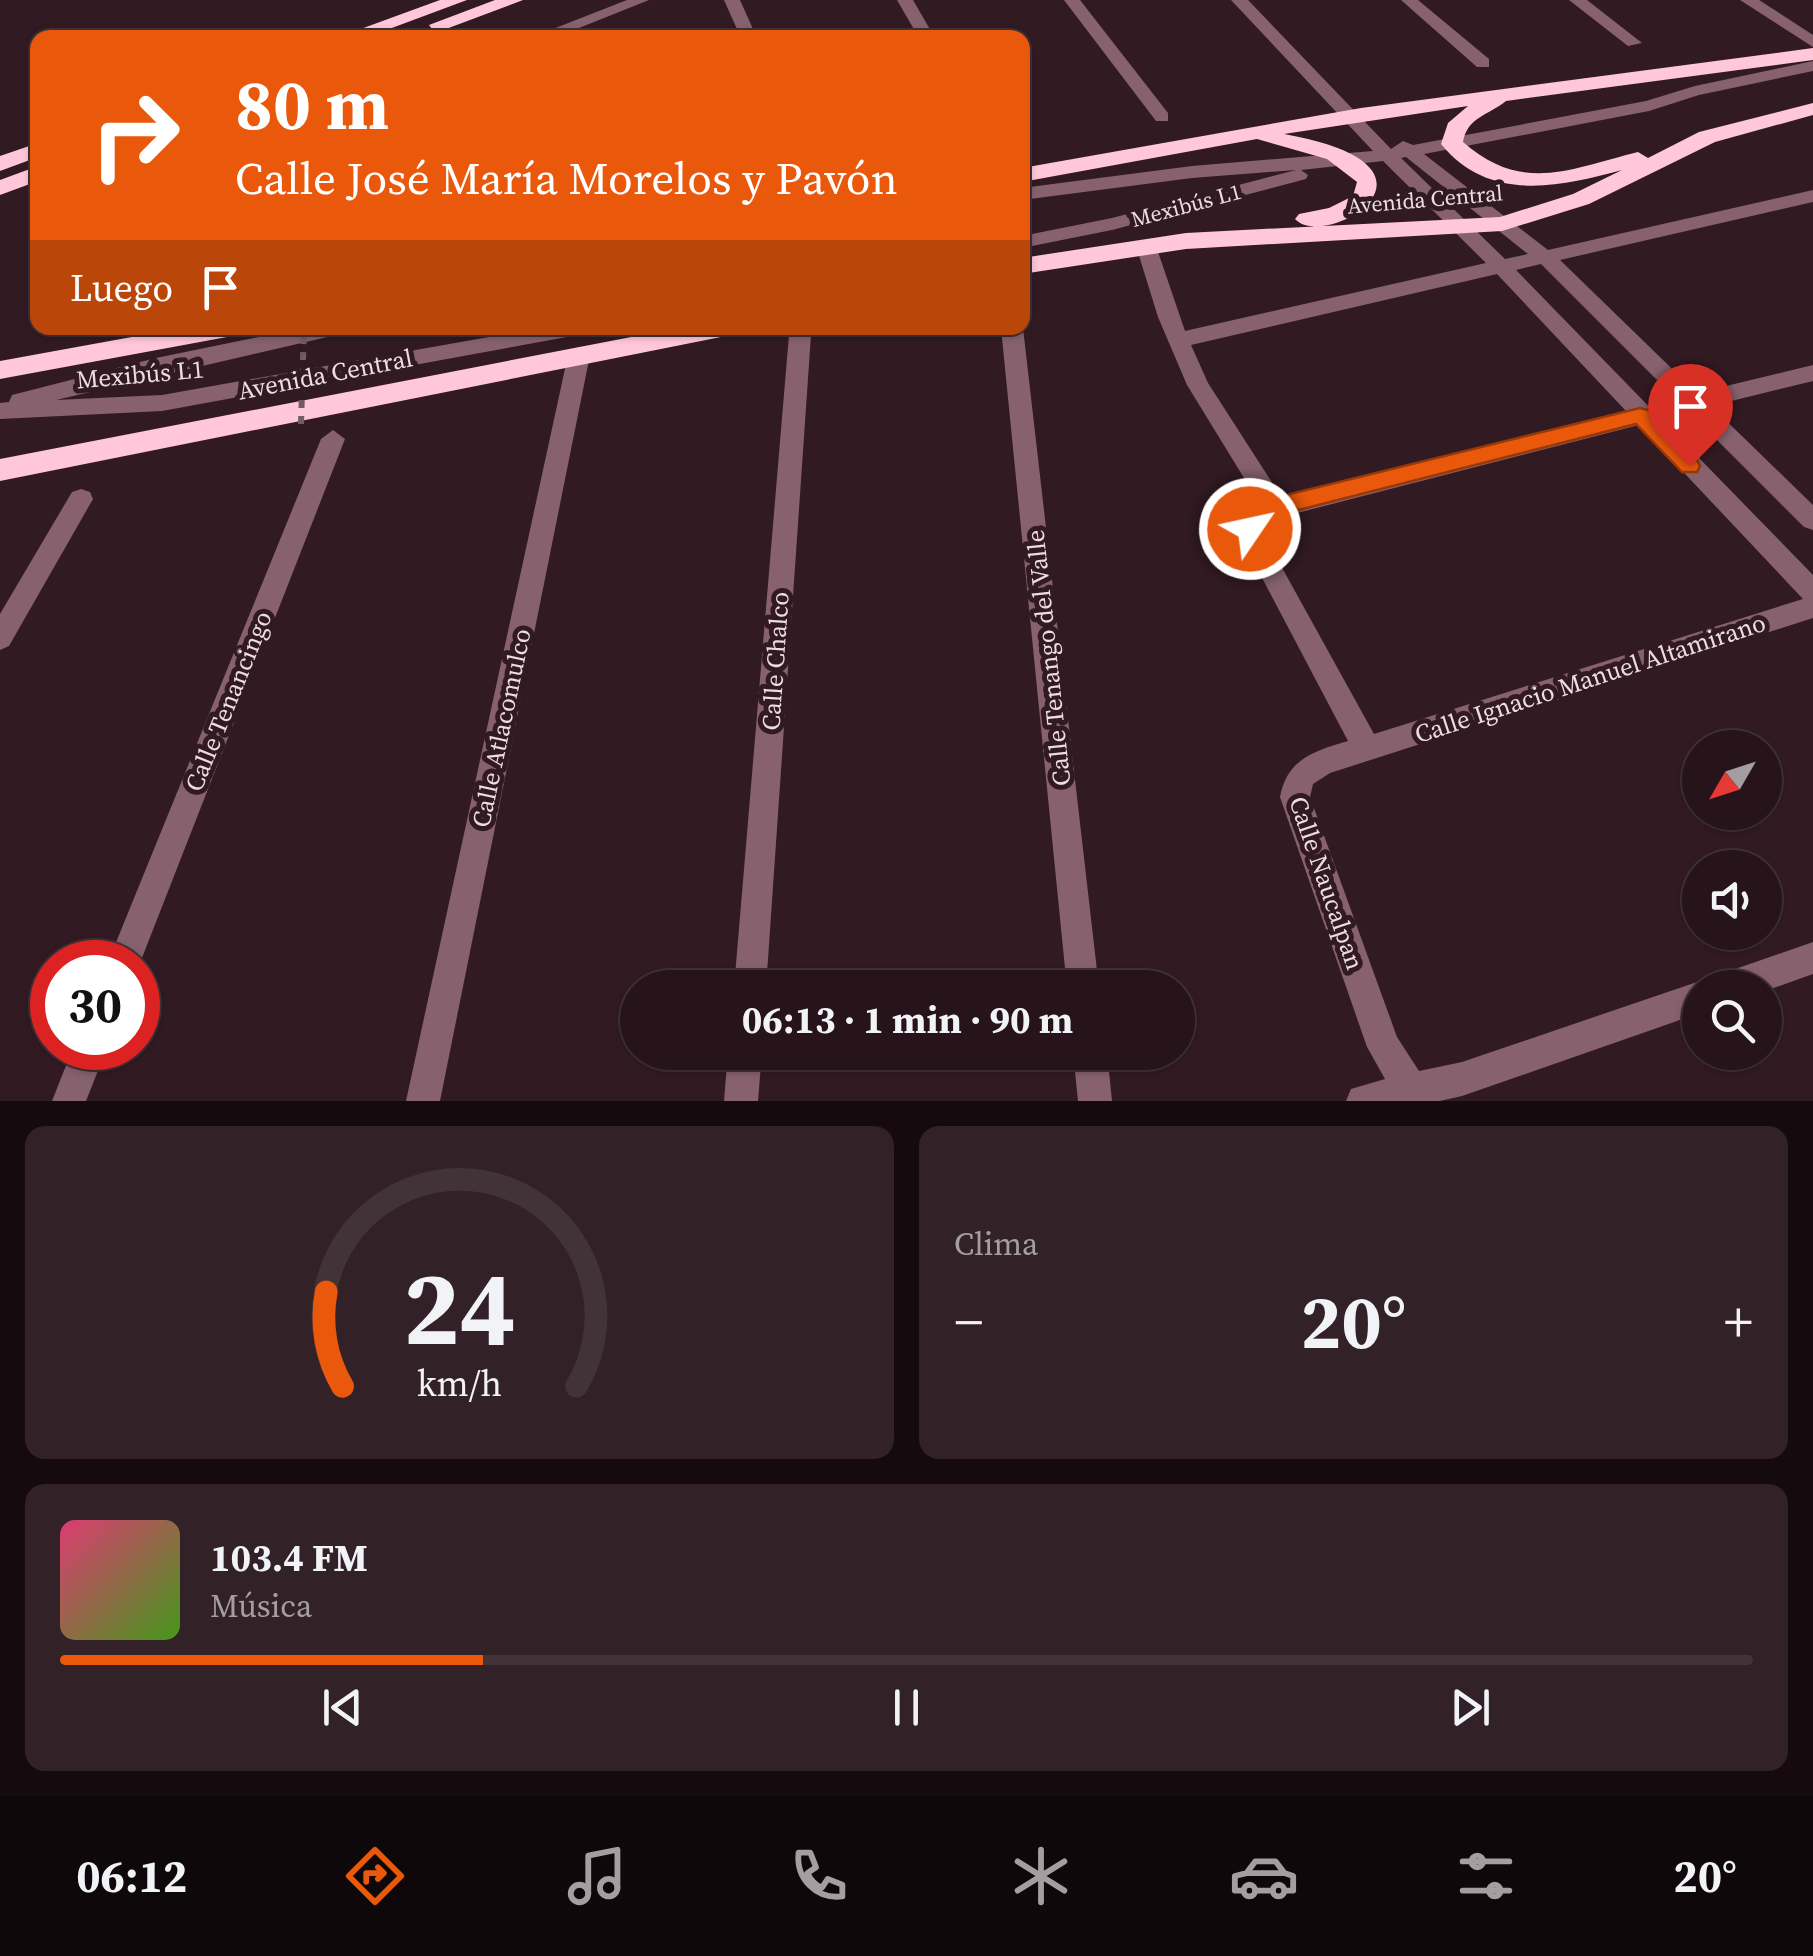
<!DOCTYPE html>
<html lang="es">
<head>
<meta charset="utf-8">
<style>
  :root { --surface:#26141a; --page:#322127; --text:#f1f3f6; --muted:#a49ea2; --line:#423339; --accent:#ea580c }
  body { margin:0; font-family:"Source Serif 4",serif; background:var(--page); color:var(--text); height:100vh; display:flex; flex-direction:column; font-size:38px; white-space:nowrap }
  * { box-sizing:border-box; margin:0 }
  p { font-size:32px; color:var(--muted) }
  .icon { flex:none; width:55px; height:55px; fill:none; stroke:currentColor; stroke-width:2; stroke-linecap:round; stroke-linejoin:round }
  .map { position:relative; height:1101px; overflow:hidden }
  .details { display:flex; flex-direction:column; gap:25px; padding:25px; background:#150b0e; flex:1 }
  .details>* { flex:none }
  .hud { position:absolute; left:30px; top:30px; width:1000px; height:305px; border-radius:20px; box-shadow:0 2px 8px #0004,0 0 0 2px var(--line); background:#ea580c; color:#fff; overflow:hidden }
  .needle { width:65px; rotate:231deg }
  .controls { position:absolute; left:1682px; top:730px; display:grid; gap:20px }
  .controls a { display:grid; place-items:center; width:100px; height:100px; border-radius:50%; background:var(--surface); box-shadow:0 2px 8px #0004,0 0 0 2px var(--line); font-size:50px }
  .speed { position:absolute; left:30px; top:940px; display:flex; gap:20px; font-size:50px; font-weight:700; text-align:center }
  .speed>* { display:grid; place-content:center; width:130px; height:130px; border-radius:50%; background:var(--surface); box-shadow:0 2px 8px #0004,0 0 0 2px var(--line); line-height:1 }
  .speed .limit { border:15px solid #d22; background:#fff; color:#111 }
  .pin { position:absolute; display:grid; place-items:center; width:85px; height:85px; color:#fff; margin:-102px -42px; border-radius:50% 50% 50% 0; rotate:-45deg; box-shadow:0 0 10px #0007 }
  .pin .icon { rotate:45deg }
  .me { position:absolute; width:110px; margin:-55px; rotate:56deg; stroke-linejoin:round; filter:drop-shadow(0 0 8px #0008) }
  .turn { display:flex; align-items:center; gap:35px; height:210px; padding:0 40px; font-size:45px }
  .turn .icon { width:130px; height:130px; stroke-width:2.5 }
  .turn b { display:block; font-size:70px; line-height:85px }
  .then { display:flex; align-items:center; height:95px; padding:0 40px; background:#0003; gap:20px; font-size:38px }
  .big { font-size:75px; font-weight:700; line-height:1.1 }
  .details .widget { flex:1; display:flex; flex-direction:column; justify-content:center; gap:15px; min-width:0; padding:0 35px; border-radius:20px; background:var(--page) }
  .details .dial { align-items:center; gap:0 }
  .dial svg { height:260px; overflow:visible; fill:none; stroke:var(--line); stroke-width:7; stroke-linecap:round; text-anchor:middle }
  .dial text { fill:var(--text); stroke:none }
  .song { display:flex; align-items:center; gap:30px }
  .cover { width:120px; height:120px; border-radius:15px; background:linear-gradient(135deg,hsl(340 70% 55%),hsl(100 70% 35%)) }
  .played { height:10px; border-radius:5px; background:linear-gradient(90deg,var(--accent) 25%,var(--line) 25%) }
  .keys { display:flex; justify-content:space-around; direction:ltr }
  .heat { display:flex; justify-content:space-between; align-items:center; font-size:55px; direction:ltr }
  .details .tiles { flex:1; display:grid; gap:25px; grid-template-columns:1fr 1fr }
  .widget:last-child { grid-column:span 2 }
  .trip { position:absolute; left:620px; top:970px; width:575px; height:100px; border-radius:50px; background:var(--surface); box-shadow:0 2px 8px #0004,0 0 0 2px var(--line); font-weight:700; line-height:100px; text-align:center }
  .tabs { display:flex; height:160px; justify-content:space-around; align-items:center; background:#0f080a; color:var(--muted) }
  .tabs .icon { width:70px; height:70px }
  .tabs .on { color:var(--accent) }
  .tabs b { font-size:45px; color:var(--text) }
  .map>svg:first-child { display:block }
</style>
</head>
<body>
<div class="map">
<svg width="1813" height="1101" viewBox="0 0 1813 1101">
  <rect width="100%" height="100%" fill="#321a23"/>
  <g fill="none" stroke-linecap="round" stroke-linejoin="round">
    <!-- minor -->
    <g fill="#87626e" fill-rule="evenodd">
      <path d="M627,0h22l-95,38h-24z"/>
      <path d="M724,0h16l17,38h-16z"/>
      <path d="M897,0h16l22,38h-16z"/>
      <path d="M1064,0h16l88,113v8h-12z"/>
      <path d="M1231,0h17l143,149 12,-8 10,4 233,-44 49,-15 118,-25v10l-114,24 -50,16 -225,43 124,96 265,-60v12l-253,58 137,133 116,-28v16l-102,25 102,99v25l-9,-3 -263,-263 -25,6 297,305v43l-483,155 -17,11 -3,13 87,240 22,34 43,-9 238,-81 12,5 3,-10 98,-34v32l-48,17v-3h-65v25l-238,83 -22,5h-94l5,-12 34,-10 -18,-32 -87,-250c7,-38 34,-46 68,-56l-107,-203 -3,-9 10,-22 12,-3 -73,-119 -29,-68 -22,-71 10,-6 10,6 29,85 301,-68 -103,-102 -82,9 7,5 -2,4 -194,51 -90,18v-12l90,-18 184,-48 -104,8 -170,22v-12l170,-22 181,-15zM1406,157l122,97 -23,5 -104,-101zM1497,274l129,137 -344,87 -74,-115 -17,-38zM1639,425l164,174 -429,135 -109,-197 -3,-8 4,-8z"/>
      <path d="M1401,0h17l71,59v8h-12z"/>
      <path d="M1569,0h18l55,43 -14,3z"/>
      <path d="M1740,0h19l54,35v12z"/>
      <path d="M303,328h44l-11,7 -280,65 106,-5 378,-67h49l-11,7 -416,76 -162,8v-16l9,-1 3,-7 8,-2 136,-35z"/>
      <path d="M800,328l11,7 -45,653h-32l55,-653z"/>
      <path d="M1001,328h22l76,660h-32z"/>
      <path d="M579,347l11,8 -150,746h-34l162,-746z"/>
      <path d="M333,430l12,9 -207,529v-6h-30l213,-523z"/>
      <path d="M81,489l9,3 3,7 -84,147 -9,4v-36l72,-122z"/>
      <path d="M73,1048h34l-21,53h-34z"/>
      <path d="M728,1052h34l-4,49h-34z"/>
      <path d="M1073,1052h34l5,49h-34z"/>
    </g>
    <!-- highway -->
    <g fill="#ffc7d9" fill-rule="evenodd">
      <path d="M440,0h27l-102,38h-29z"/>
      <path d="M495,0h28l-77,29h-14l-3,-4z"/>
      <path d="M1813,48v12l-307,41c-17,14 -39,16 -43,41 59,52 107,27 175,10l10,6 51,-26 114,-29v12l-98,27 -126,62 -87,27 -316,18 -164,25v-16l164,-25 314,-16 73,-23 49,-24c-63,17 -133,33 -181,-26l7,-21 20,-17 -184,28c185,33 41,118 11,85l4,-5 30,-6 24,-12 4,-14 -30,-23 -70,-20 -235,43v-14l339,-60z"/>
      <path d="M38,143v14l-38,14v-15z"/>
      <path d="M38,166v15l-38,14v-15z"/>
      <path d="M181,328h59l-13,9 -227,42v-18z"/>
      <path d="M678,328h56l-13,9 -721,144v-22z"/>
    </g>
    <!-- path-bridge -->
    <path stroke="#725c64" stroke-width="6" stroke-dasharray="8 8" stroke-linecap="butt" d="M301,424l3,-96"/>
  </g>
  <!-- route -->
  <path fill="#ea580c" stroke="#983908" stroke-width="2.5" d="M1640,408l8,2 49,50 3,6 -3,6h-15l-46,-48 -365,93 -6,3 -7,15 -8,3 -11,-9 10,-22 17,-7z"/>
  <g text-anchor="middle" stroke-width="10" stroke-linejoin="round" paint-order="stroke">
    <!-- far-street labels -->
    <g font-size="22" fill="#eddce1" stroke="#321a23">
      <text transform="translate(1425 199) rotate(-5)" y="8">Avenida Central</text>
      <text transform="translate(1186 205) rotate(-15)" y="8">Mexibús L1</text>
    </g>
    <!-- street labels -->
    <g font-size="25" fill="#eddce1" stroke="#321a23">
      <text transform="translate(140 374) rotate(-5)" y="9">Mexibús L1</text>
      <text transform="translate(325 374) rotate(-11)" y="9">Avenida Central</text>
      <text transform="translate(1048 658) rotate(-96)" y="9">Calle Tenango del Valle</text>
      <text transform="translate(775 661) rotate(-86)" y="9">Calle Chalco</text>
      <text transform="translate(1590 678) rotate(-18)" y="9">Calle Ignacio Manuel Altamirano</text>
      <text transform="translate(228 701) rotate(-68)" y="9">Calle Tenancingo</text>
      <text transform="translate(501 728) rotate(-78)" y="9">Calle Atlacomulco</text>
      <text transform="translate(1327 883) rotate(71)" y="9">Calle Naucalpan</text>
    </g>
  </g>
</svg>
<div class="controls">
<a><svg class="needle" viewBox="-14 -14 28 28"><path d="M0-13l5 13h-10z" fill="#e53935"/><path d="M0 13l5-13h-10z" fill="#a49ea2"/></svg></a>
<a><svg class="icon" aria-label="sound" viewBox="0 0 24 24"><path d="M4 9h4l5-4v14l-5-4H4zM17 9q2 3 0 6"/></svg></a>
<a><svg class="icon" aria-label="search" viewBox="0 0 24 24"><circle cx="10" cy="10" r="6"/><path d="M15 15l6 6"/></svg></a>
</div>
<div class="speed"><div class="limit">30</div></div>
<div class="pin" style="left:1690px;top:466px;background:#d93025"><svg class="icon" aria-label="arrive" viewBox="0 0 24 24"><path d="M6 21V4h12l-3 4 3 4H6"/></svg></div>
<svg class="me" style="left:1250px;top:529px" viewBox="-20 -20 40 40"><circle r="17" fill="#ea580c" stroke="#fff" stroke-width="3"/><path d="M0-11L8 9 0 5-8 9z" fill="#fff"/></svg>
<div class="trip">06:13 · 1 min · 90 m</div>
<div class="hud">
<div class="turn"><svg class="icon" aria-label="right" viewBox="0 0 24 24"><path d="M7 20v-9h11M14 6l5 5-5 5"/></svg><div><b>80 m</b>Calle José María Morelos y Pavón</div></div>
<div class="then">Luego<svg class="icon" aria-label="arrive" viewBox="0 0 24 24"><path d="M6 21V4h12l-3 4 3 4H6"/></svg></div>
</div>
</div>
<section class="details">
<div class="tiles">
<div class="widget dial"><svg viewBox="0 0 100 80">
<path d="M14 69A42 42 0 1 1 86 69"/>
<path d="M14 69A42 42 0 0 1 9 40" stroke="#ea580c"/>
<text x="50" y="56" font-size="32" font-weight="700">24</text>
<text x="50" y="72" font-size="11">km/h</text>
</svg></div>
<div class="widget"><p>Clima</p>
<div class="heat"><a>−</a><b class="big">20°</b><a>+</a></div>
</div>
<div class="widget">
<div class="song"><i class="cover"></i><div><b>103.4 FM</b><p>Música</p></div></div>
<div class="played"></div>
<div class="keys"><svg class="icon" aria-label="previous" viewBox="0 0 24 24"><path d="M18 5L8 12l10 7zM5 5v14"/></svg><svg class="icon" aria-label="pause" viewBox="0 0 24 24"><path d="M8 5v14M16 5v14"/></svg><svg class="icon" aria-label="next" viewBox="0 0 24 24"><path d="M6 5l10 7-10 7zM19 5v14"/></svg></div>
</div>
</div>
</section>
<nav class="tabs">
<b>06:12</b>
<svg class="icon on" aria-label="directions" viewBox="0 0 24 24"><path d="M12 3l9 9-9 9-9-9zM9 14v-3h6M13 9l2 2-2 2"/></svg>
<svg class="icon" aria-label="music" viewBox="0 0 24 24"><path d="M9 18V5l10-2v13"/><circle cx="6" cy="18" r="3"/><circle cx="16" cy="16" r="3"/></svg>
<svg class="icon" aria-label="phone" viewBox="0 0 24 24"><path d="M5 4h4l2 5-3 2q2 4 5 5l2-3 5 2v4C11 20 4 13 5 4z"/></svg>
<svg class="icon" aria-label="climate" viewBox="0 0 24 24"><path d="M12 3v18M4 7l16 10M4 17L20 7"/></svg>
<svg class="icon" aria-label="car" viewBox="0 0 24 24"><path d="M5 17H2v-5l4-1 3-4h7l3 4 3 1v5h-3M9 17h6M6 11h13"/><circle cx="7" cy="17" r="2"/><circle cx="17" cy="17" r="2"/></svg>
<svg class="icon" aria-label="filters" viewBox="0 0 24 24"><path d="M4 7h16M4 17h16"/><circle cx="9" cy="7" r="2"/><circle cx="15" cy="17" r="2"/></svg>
<b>20°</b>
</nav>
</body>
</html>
